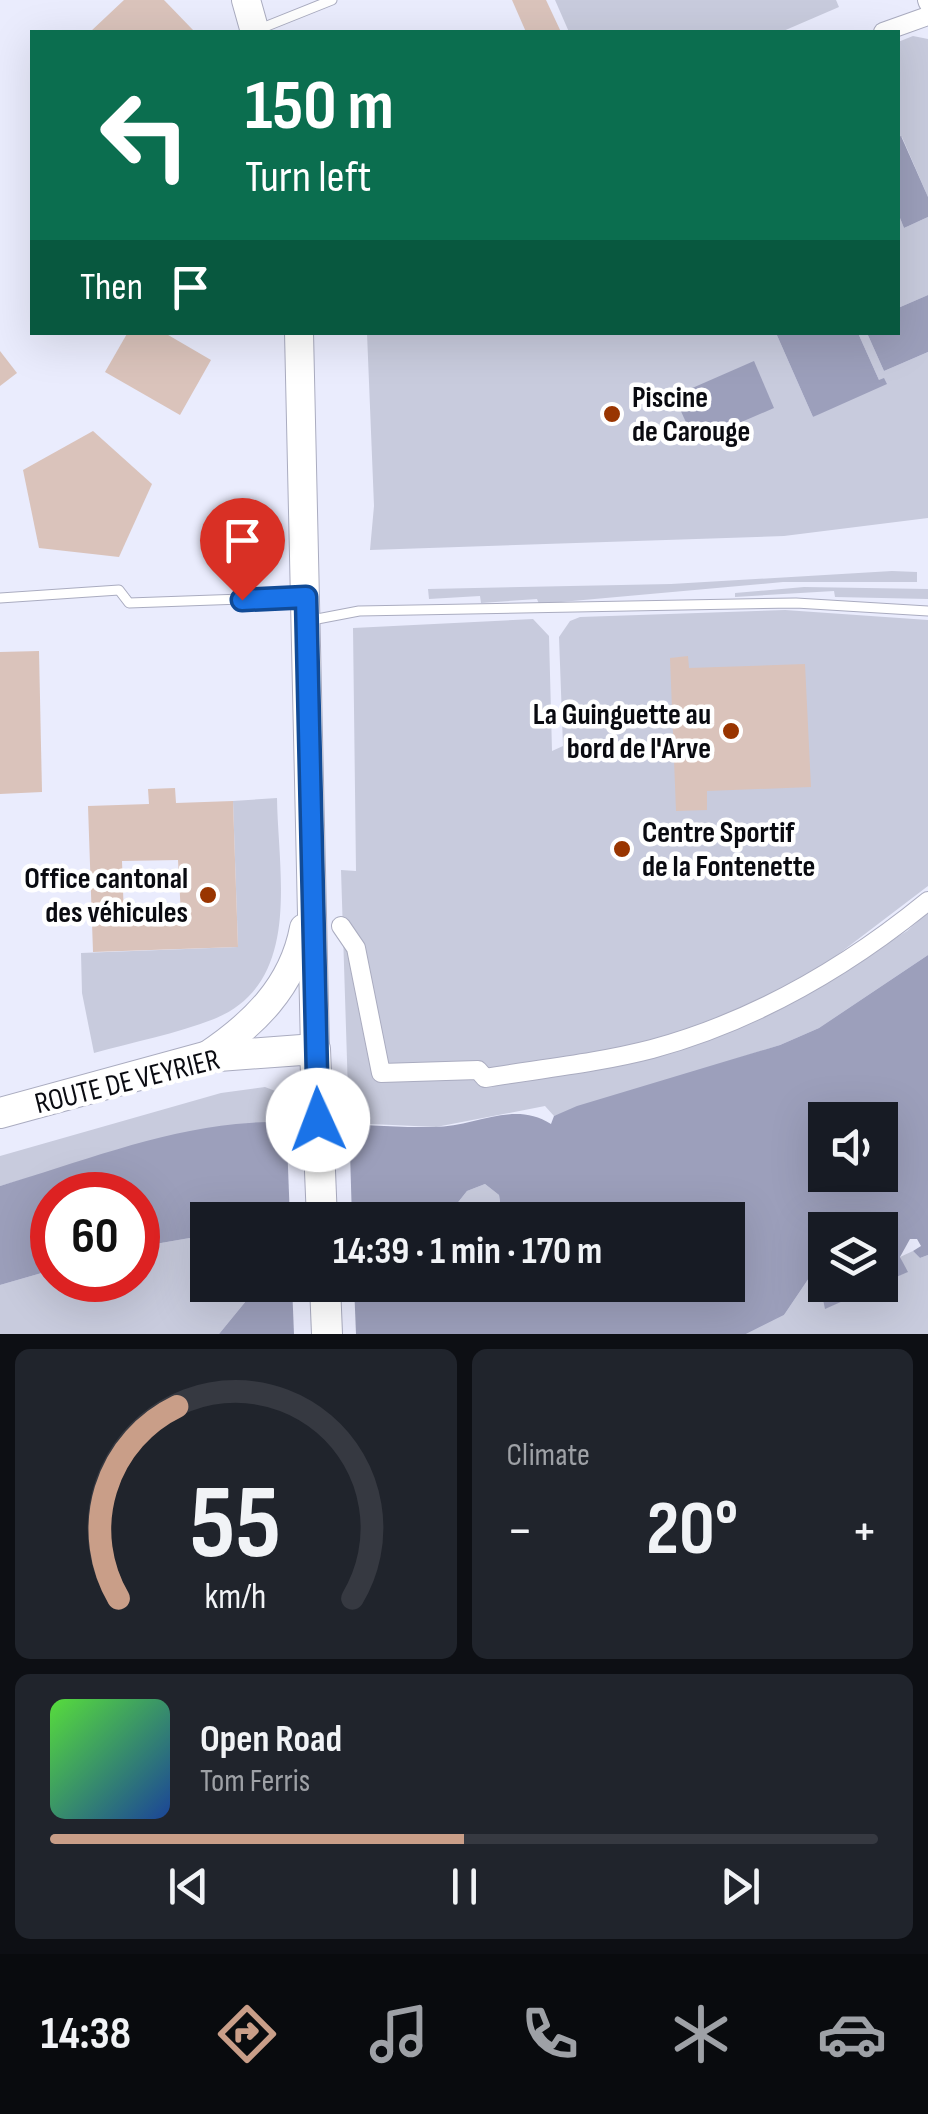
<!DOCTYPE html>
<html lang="en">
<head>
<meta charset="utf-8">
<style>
  :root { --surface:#171b24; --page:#20242c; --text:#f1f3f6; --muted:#9ea1a6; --line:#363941; --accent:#c99e88 }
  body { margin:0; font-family:"Sofia Sans Condensed",sans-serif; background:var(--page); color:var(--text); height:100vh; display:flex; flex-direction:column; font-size:38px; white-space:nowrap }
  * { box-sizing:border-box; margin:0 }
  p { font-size:32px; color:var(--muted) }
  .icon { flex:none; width:55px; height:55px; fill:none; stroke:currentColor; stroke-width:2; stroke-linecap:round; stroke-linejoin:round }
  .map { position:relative; height:1334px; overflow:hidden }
  .details { display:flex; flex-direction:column; gap:15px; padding:15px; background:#0d0f14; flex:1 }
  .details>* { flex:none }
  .top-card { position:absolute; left:30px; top:30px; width:870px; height:305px; border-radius:0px; box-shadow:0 10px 40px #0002; background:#0b6e4f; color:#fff; overflow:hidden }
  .controls { position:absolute; left:808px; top:1102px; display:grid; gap:20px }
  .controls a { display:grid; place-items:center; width:90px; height:90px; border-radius:0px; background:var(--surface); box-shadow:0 10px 40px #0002; font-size:50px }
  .speed { position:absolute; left:30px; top:1172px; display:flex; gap:20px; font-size:50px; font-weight:700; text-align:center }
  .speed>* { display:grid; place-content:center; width:130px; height:130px; border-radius:50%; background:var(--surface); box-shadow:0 10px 40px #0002; line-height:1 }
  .speed .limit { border:15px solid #d22; background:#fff; color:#111 }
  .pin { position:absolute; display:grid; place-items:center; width:85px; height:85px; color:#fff; margin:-102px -42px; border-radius:50% 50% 50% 0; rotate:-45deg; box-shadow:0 0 10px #0007 }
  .pin .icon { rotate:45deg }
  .me { position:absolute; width:110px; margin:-55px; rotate:358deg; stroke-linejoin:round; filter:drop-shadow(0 0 8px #0008) }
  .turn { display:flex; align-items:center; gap:35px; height:210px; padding:0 50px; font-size:45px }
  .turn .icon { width:130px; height:130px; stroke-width:2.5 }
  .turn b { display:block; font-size:70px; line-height:85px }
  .then { display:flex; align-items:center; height:95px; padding:0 50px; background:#0003; gap:20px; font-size:38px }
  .big { font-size:75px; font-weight:700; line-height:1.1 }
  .details .tile { flex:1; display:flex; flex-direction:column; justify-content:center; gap:15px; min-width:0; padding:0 35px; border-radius:15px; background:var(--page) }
  .details .dial { align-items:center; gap:0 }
  .dial svg { height:260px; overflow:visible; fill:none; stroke:var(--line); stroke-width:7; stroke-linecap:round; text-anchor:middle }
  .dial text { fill:var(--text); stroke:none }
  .song { display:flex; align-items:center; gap:30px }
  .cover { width:120px; height:120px; border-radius:15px; background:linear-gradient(135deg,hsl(110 70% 55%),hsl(220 70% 35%)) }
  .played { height:10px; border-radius:5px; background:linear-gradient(90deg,var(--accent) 50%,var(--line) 50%) }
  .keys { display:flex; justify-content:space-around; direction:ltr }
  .heat { display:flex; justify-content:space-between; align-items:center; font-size:55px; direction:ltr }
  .details .tiles { flex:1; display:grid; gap:15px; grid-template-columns:1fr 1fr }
  .tile:last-child { grid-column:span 2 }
  .trip { position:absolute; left:190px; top:1202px; width:555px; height:100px; border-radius:0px; background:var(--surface); box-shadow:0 10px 40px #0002; font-weight:700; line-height:100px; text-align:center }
  .dock { display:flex; height:160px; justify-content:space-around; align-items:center; background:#090b0e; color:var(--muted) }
  .dock .icon { width:70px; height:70px }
  .dock .active { color:var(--accent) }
  .dock b { font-size:45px; color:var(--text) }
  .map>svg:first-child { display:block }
</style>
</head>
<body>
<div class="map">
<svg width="928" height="1334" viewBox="0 0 928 1334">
  <rect width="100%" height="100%" fill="#eaecfd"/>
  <!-- green -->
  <g fill="#c8cbdd">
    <path d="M555,0h281l3,7 -58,25h-212z"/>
    <path d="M913,36l15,3v158l-26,-60 -4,1v-96z"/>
    <path d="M898,213l6,15 24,-11v78l-30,13z"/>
    <path d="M367,333h409l37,84 66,-37 -21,-47h9l17,38 44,-19v166l-144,18 -414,14 4,-44z"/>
    <path d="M892,571l25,1v10h-134l-244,22 -2,-5 -56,4 -1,-7 -51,3 -1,-10 243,-5z"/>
    <path d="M804,587l124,2v10l-93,-2 -1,-6 -99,6v-4z"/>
    <path d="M785,610l143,10v266l-117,89 -2,16 98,-60 21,-19v43l-109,73 -39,17 -226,71 -9,-10 -109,21 -87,-4 -8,-253 15,1 -3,-243 180,-9 16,17 3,115 11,-5 -4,-109 11,-16 10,-4z"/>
    <path d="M277,798c1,76 26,185 -63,221 -38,15 -81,23 -120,34l-12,-60 -1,-40 157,-6 -5,-146z"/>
    <path d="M265,1087l13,5 9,28 -103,13 -184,53v-30l221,-63z"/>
    <path d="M485,1184l14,11 2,13 -4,12h-53l23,-29z"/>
    <path d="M207,1235l1,50h51l-40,49h-219v-49l52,-15v10h86v-33z"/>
    <path d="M913,1251l7,7 8,-3v79h-182l38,-19 25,-37 12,9 5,21 81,-36 -7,-15z"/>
  </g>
  <!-- water -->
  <g fill="#9c9fbb" fill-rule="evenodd">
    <path d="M901,136l27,61v20l-24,11 -6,-15v-75z"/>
    <path d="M928,295v57l-44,19 -17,-38 31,-1v-24z"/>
    <path d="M776,333h82l21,47 5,-2 3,6 -74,33z"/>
    <path d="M754,361l20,47 -79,34 -21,-46z"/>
    <path d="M928,955v300l-8,3 -7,-7 8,-5 -4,-7h-7l-10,18 8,15 -28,12v-54h-55v55h54l-54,24 -7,-34 -9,3 -25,37 -38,19h-527l40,-49h469v-65h-231l4,-12 -2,-13 -14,-11 -18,7 -23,29h-236l-1,15 -69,12v-52h-86v75l-52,15v-99c77,-23 156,-54 236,-62 66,-7 132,4 198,3 41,0 79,-27 117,-3l3,-8 23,-10 203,-61 39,-17zM825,1120h55v55h-55z"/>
  </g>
  <!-- pier -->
  <g fill="#eaecfd">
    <path d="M286,1115l63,3 3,102h-62z"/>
    <path d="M292,1285h62l2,49h-62z"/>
  </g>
  <!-- building -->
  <g fill="#dac3bb" fill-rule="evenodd">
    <path d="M124,0h40l29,30 -103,2z"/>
    <path d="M512,0h34l15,32h-35z"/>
    <path d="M128,332h35l48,28 -31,55 -75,-43z"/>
    <path d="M0,351l17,22 -17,13z"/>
    <path d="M93,431l59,53 -33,73 -80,-9 -16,-78z"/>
    <path d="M39,651l3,141 -42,2v-142z"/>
    <path d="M688,656l1,12 116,-4 6,123 -104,4v19l-31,1 -6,-153z"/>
    <path d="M175,788l1,15 57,-2 5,146 -145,5 -5,-146 61,-2 -1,-15zM178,860l3,55 -57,3 -2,-57z"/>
  </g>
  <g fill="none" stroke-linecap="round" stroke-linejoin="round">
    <!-- lane casing -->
    <g stroke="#aaacc0" stroke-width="11">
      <g id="lane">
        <path d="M257,30l75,-30"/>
        <path d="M0,598l119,-8 10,13 171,-6"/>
        <path d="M312,620l47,-9 437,-8 132,8"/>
      </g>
    </g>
    <!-- street casing -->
    <g stroke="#aaacc0" stroke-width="20">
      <g id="street">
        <path d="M927,0l1,3"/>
        <path d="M883,32l45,-16"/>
        <path d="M341,926l15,22 25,125 97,-3 7,8c55,-9 113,-15 167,-29 103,-28 194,-81 276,-148"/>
      </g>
    </g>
    <!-- secondary casing -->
    <g stroke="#aaacc0" stroke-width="30">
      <g id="secondary">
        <path d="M246,0l9,32"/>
        <path d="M299,332l16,717"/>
        <path d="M205,1057c48,-32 88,-70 99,-129"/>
      </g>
    </g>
    <!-- primary casing -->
    <g stroke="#aaacc0" stroke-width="32">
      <g id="primary">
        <path d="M0,1113l205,-56 110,-8 7,171"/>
        <path d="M325,1285l2,49"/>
      </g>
    </g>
    <!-- lane -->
    <use href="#lane" stroke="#fff" stroke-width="9"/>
    <!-- street -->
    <use href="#street" stroke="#fff" stroke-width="18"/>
    <!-- secondary -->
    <use href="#secondary" stroke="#fff" stroke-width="28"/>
    <!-- primary -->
    <use href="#primary" stroke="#fff" stroke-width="30"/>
  </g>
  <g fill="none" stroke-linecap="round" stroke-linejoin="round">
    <!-- route casing -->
    <g stroke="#114b97" stroke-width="25">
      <path id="route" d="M242,600l64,-3 12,523"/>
    </g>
    <!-- route -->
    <use href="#route" stroke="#1a73e8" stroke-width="18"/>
  </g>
  <!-- markers -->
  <g fill="#993501" stroke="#fff" stroke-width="4">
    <circle cx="612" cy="414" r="10"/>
    <circle cx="731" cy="731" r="10"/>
    <circle cx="622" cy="849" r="10"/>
    <circle cx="208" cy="895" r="10"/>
  </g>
  <g text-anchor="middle" stroke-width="9" stroke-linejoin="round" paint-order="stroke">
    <!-- poi labels -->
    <g font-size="30" font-weight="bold" fill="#0a0b11" stroke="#fff" text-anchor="start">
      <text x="632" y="407">Piscine<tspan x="632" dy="34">de Carouge</tspan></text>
      <text x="711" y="724" text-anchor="end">La Guinguette au<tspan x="711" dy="34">bord de l'Arve</tspan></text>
      <text x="642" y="842">Centre Sportif<tspan x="642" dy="34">de la Fontenette</tspan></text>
      <text x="188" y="888" text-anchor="end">Office cantonal<tspan x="188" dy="34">des véhicules</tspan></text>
    </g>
    <!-- street labels -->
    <g font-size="30" fill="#0a0b11" stroke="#fff">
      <text transform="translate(127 1081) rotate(-14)" y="10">ROUTE DE VEYRIER</text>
    </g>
  </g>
</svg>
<div class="controls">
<a><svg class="icon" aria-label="sound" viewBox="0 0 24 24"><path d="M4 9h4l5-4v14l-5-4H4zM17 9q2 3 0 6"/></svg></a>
<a><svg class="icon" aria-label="layers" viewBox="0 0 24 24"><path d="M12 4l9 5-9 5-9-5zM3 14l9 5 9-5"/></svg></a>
</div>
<div class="speed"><div class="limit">60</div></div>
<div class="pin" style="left:242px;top:600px;background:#d93025"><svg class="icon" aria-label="arrive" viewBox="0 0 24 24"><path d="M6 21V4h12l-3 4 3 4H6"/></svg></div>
<svg class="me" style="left:318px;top:1120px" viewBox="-20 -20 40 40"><circle r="19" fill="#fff"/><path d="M0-13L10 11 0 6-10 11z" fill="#1a73e8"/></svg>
<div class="trip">14:39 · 1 min · 170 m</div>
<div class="top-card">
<div class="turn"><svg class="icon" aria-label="left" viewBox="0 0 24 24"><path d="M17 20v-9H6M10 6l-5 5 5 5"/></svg><div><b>150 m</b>Turn left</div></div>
<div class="then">Then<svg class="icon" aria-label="arrive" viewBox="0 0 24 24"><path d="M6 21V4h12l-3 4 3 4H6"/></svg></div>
</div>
</div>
<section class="details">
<div class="tiles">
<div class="tile dial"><svg viewBox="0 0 100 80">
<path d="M14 69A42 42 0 1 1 86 69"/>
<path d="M14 69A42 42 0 0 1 32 10" stroke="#c99e88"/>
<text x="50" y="56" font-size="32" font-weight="700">55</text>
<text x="50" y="72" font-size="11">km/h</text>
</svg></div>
<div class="tile"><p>Climate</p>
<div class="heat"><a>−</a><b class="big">20°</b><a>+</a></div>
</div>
<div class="tile">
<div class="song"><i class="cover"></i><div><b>Open Road</b><p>Tom Ferris</p></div></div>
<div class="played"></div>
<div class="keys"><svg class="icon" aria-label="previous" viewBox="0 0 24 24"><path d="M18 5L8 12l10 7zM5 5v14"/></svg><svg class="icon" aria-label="pause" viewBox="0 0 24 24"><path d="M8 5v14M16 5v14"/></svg><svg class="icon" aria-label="next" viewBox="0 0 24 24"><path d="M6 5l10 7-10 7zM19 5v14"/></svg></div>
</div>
</div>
</section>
<nav class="dock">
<b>14:38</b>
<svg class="icon active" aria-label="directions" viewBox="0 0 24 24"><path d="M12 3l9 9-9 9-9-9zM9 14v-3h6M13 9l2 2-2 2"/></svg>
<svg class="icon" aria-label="music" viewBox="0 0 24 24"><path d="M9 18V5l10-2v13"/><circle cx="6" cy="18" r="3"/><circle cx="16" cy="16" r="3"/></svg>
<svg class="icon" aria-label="phone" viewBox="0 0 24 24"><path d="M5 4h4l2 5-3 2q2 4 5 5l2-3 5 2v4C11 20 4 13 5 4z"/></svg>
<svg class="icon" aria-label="climate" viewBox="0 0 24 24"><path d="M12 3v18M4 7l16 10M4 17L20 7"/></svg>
<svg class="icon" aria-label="car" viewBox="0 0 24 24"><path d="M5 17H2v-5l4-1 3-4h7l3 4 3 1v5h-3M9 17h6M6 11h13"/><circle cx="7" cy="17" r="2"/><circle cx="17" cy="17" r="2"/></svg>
</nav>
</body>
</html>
